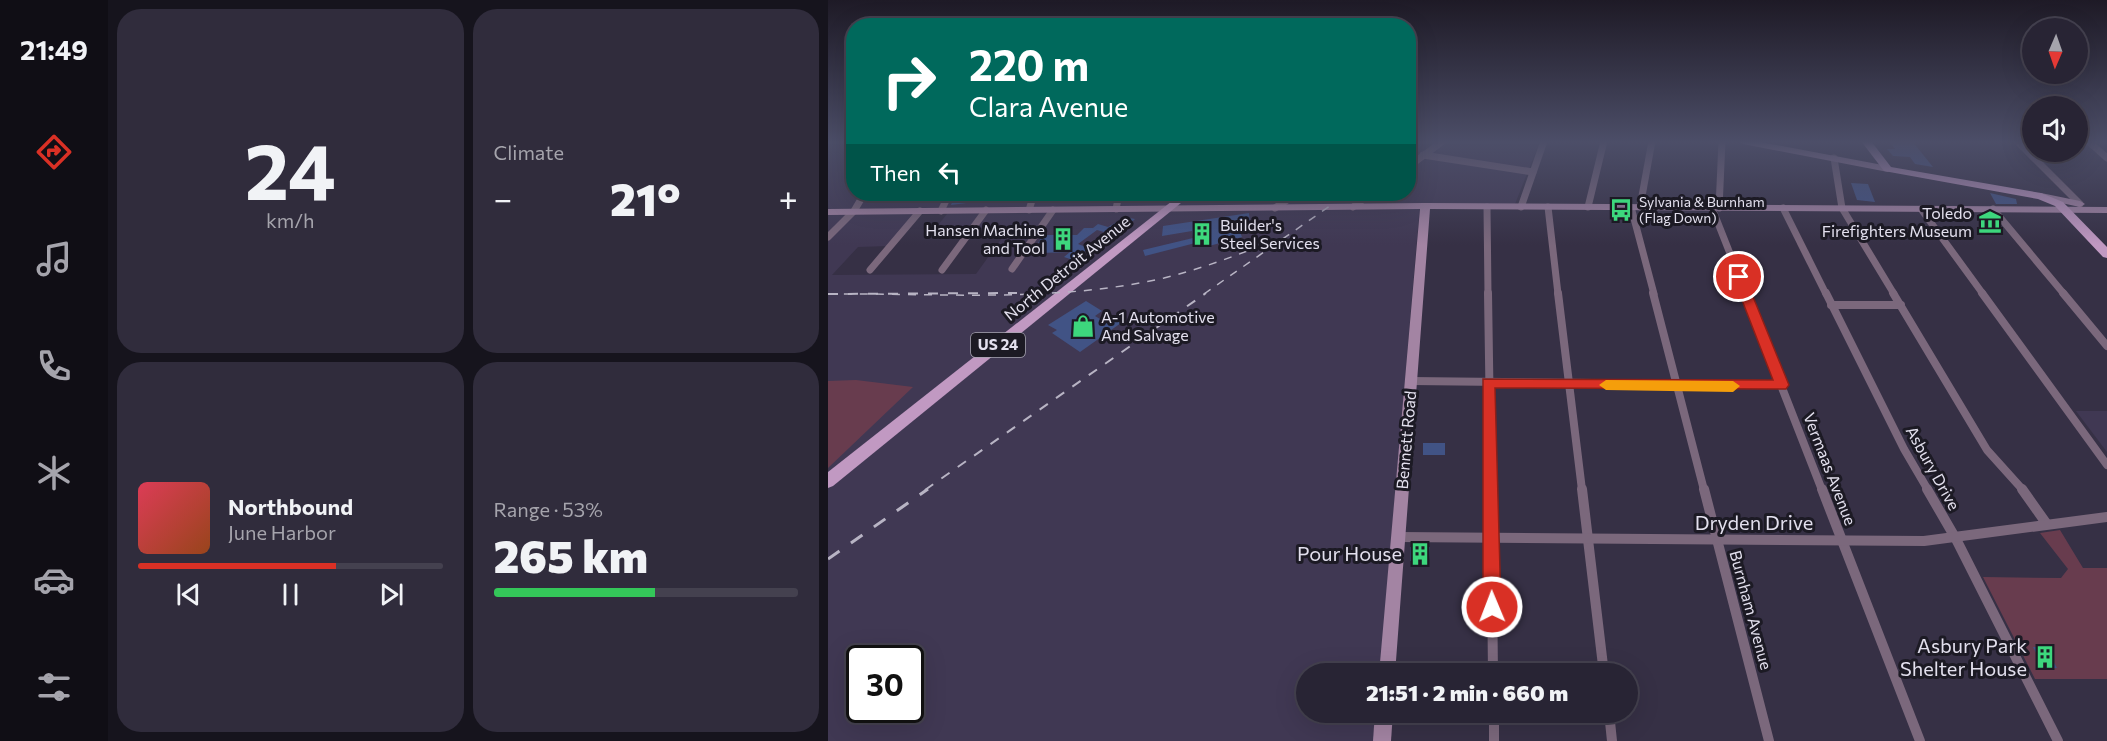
<!DOCTYPE html>
<html lang="en">
<head>
<meta charset="utf-8">
<style>
  :root { --surface:#282434; --page:#302c3c; --text:#f1f3f6; --muted:#a5a4ac; --line:#44414f; --accent:#d93025 }
  body { margin:0; font-family:Commissioner,sans-serif; background:var(--page); color:var(--text); height:100vh; display:flex; flex-direction:column; font-size:22px; white-space:nowrap }
  * { box-sizing:border-box; margin:0 }
  p { font-size:20px; color:var(--muted) }
  .icon { flex:none; width:33px; height:33px; fill:none; stroke:currentColor; stroke-width:2; stroke-linecap:round; stroke-linejoin:round }
  .map { position:relative; flex:1; overflow:hidden }
  .details { display:flex; flex-direction:column; gap:9px; padding:9px; background:#16141d; width:720px }
  .details>* { flex:none }
  .banner { position:absolute; left:18px; top:18px; width:570px; height:183px; border-radius:24px; box-shadow:0 6px 24px #0002,0 0 0 2px var(--line); background:#00695c; color:#fff; overflow:hidden }
  .needle { width:39px; rotate:182deg }
  .controls { position:absolute; left:1194px; top:18px; display:grid; gap:12px }
  .controls a { display:grid; place-items:center; width:66px; height:66px; border-radius:50%; background:var(--surface); box-shadow:0 6px 24px #0002,0 0 0 2px var(--line); font-size:30px }
  .speed { position:absolute; left:18px; top:645px; display:flex; gap:12px; font-size:30px; font-weight:700; text-align:center }
  .speed>* { display:grid; place-content:center; width:78px; height:78px; border-radius:50%; background:var(--surface); box-shadow:0 6px 24px #0002,0 0 0 2px var(--line); line-height:1 }
  .speed .limit { border:3px solid #111; border-radius:9px; background:#fff; color:#111 }
  .pin { position:absolute; display:grid; place-items:center; width:51px; height:51px; color:#fff; margin:-26px; border:3px solid #fff; border-radius:50%; box-shadow:0 2px 6px #0007 }
  .me { position:absolute; width:66px; margin:-33px; rotate:359deg; stroke-linejoin:round; filter:drop-shadow(0 0 4px #0008) }
  .turn { display:flex; align-items:center; gap:21px; height:126px; padding:0 24px; font-size:27px }
  .turn .icon { width:78px; height:78px; stroke-width:2.5 }
  .turn b { display:block; font-size:42px; line-height:51px }
  .then { display:flex; align-items:center; height:57px; padding:0 24px; background:#0003; gap:12px; font-size:22px }
  .big { font-size:45px; font-weight:800; line-height:1.1 }
  .details .tile { flex:1; display:flex; flex-direction:column; justify-content:center; gap:9px; min-width:0; padding:0 21px; border-radius:24px; background:var(--page) }
  .details .dial { align-items:center; gap:0 }
  .dial b { font-size:78px; line-height:1 }
  .song { display:flex; align-items:center; gap:18px }
  .cover { width:72px; height:72px; border-radius:9px; background:linear-gradient(135deg,hsl(350 70% 55%),hsl(20 70% 35%)) }
  .played { height:6px; border-radius:3px; background:linear-gradient(90deg,var(--accent) 65%,var(--line) 65%) }
  .keys { display:flex; justify-content:space-around; direction:ltr }
  .heat { display:flex; justify-content:space-between; align-items:center; font-size:33px; direction:ltr }
  .charge { height:9px; border-radius:4px; background:linear-gradient(90deg,#34c759 53%,var(--line) 0) }
  .details .tiles { flex:1; display:grid; gap:9px; grid-template-columns:repeat(2,1fr) }
  .trip { position:absolute; left:468px; top:663px; width:342px; height:60px; border-radius:30px; background:var(--surface); box-shadow:0 6px 24px #0002,0 0 0 2px var(--line); font-weight:800; line-height:60px; text-align:center }
  main { display:flex; flex:1; min-height:0 }
  .menu { display:flex; flex-direction:column; width:108px; justify-content:space-around; align-items:center; background:#100e15; color:var(--muted) }
  .menu .icon { width:42px; height:42px }
  .menu .selected { color:var(--accent) }
  .menu b { font-size:27px; color:var(--text) }
  .map>svg:first-child { display:block }
</style>
</head>
<body>
<main>
<nav class="menu">
<b>21:49</b>
<svg class="icon selected" aria-label="directions" viewBox="0 0 24 24"><path d="M12 3l9 9-9 9-9-9zM9 14v-3h6M13 9l2 2-2 2"/></svg>
<svg class="icon" aria-label="music" viewBox="0 0 24 24"><path d="M9 18V5l10-2v13"/><circle cx="6" cy="18" r="3"/><circle cx="16" cy="16" r="3"/></svg>
<svg class="icon" aria-label="phone" viewBox="0 0 24 24"><path d="M5 4h4l2 5-3 2q2 4 5 5l2-3 5 2v4C11 20 4 13 5 4z"/></svg>
<svg class="icon" aria-label="climate" viewBox="0 0 24 24"><path d="M12 3v18M4 7l16 10M4 17L20 7"/></svg>
<svg class="icon" aria-label="car" viewBox="0 0 24 24"><path d="M5 17H2v-5l4-1 3-4h7l3 4 3 1v5h-3M9 17h6M6 11h13"/><circle cx="7" cy="17" r="2"/><circle cx="17" cy="17" r="2"/></svg>
<svg class="icon" aria-label="filters" viewBox="0 0 24 24"><path d="M4 7h16M4 17h16"/><circle cx="9" cy="7" r="2"/><circle cx="15" cy="17" r="2"/></svg>
</nav>
<section class="details">
<div class="tiles">
<div class="tile dial"><b>24</b><p>km/h</p></div>
<div class="tile"><p>Climate</p>
<div class="heat"><a>−</a><b class="big">21°</b><a>+</a></div>
</div>
<div class="tile">
<div class="song"><i class="cover"></i><div><b>Northbound</b><p>June Harbor</p></div></div>
<div class="played"></div>
<div class="keys"><svg class="icon" aria-label="previous" viewBox="0 0 24 24"><path d="M18 5L8 12l10 7zM5 5v14"/></svg><svg class="icon" aria-label="pause" viewBox="0 0 24 24"><path d="M8 5v14M16 5v14"/></svg><svg class="icon" aria-label="next" viewBox="0 0 24 24"><path d="M6 5l10 7-10 7zM19 5v14"/></svg></div>
</div>
<div class="tile"><p>Range · 53%</p><b class="big">265 km</b><div class="charge"></div></div>
</div>
</section>
<div class="map">
<svg width="1279" height="741" viewBox="0 0 1279 741">
  <rect width="100%" height="100%" fill="#363045"/>
  <!-- built -->
  <g fill="#403853" fill-rule="evenodd">
    <path d="M0,141h25l1,53h554l1,-53h131l-25,63h-95l-40,469 -74,1v38l70,1 -2,28h-546zM88,214h31l-17,21h74l-28,39 -144,1 26,-28 31,-1zM32,658h50v52h-50z"/>
    <path d="M1248,411h31v41z"/>
  </g>
  <!-- green -->
  <g fill="#683c4e">
    <path d="M28,380l57,7 -85,81v-87z"/>
    <path d="M1232,530l23,38h24v111h-72l-52,-102 78,1 7,-9 -28,-36z"/>
  </g>
  <!-- building -->
  <g fill="#415385">
    <path d="M1061,141h23l21,26 -18,-3 -5,-7 -17,-1 -6,-7h8z"/>
    <path d="M1023,183l17,1 7,18 -18,-2z"/>
    <path d="M1162,193l26,6 1,5h-21z"/>
    <path d="M127,194h58v3l-62,8z"/>
    <path d="M421,213l1,9 -13,2 5,13 -33,9 -2,-6 -62,16 -2,-6 50,-12 -1,-7 -30,5 1,-10z"/>
    <path d="M297,217l10,2 -18,17 -20,-6 -19,14 11,4 -16,12 -9,-3 6,-5 -30,1 6,-10h-8l5,-8h34l7,-7h9l5,-4 10,3z"/>
    <path d="M258,301l16,10 -7,5 10,6 7,-4 9,5 -41,29 -28,-19 5,-3 -9,-5z"/>
    <rect x="595" y="443" width="22" height="12"/>
    <path d="M582,547h20l-1,14h-19z"/>
    <path d="M1205,647h12l12,21h-13z"/>
  </g>
  <g fill="none" stroke-linecap="round" stroke-linejoin="round">
    <!-- street-far2 -->
    <g stroke="#7b687c" stroke-width="7">
      <path d="M1189,141l63,63"/>
      <path d="M1260,141l19,17"/>
      <path d="M595,155l110,17"/>
      <path d="M1006,158l8,50 52,86"/>
      <path d="M580,167l35,-26"/>
      <path d="M525,207l18,-13"/>
      <path d="M659,207l1,87"/>
      <path d="M693,207l23,-66"/>
      <path d="M720,207l10,87"/>
      <path d="M760,207l16,-66"/>
      <path d="M803,207l23,87"/>
      <path d="M812,207l12,-66"/>
      <path d="M447,208l21,-14"/>
      <path d="M884,208l34,86"/>
      <path d="M891,208l3,-67"/>
      <path d="M955,208l43,86"/>
      <path d="M288,209l3,-15"/>
      <path d="M1093,209l62,85"/>
      <path d="M1165,209l71,85"/>
      <path d="M201,210l5,-16"/>
      <path d="M113,211l8,-17"/>
      <path d="M0,237l26,-26 10,-17"/>
      <path d="M184,269l41,-59"/>
      <path d="M42,270l50,-59"/>
      <path d="M114,270l44,-60"/>
    </g>
    <!-- street-far1 -->
    <g stroke="#7b687c" stroke-width="8">
      <path d="M660,293l3,197"/>
      <path d="M730,293l24,197"/>
      <path d="M825,293l51,197"/>
      <path d="M917,293l77,197"/>
      <path d="M998,293l78,156 24,41"/>
      <path d="M1065,293l94,157 36,40"/>
      <path d="M1154,293l125,172"/>
      <path d="M1235,293l44,53"/>
      <path d="M1003,305h70"/>
      <path d="M583,381l371,4"/>
    </g>
    <!-- street -->
    <g stroke="#7b687c" stroke-width="10">
      <path d="M663,489l2,185"/>
      <path d="M754,489l22,185"/>
      <path d="M876,489l65,252"/>
      <path d="M994,489l98,252"/>
      <path d="M1099,489l29,50 102,202"/>
      <path d="M1194,489l24,34"/>
      <path d="M570,537l526,4 183,-24"/>
      <path d="M666,712v29"/>
      <path d="M781,712l3,29"/>
    </g>
    <!-- secondary -->
    <g fill="#a384a3" fill-rule="evenodd">
      <path d="M911,141h16l133,25 4,3 -4,3 -145,-28z"/>
      <path d="M1213,193l39,8 5,3 -5,3 -42,-9v-4z"/>
      <path d="M597,203l682,4v6l-677,-4 -35,465h-16l41,-465 -592,6v-6z"/>
      <path d="M547,712h18l-2,29h-18z"/>
    </g>
    <!-- primary -->
    <g fill="#c199c2" fill-rule="evenodd">
      <path d="M1033,141h10l20,26 150,26 22,9 44,45v11l-4,-1 -48,-51 -17,-7 -154,-28z"/>
      <path d="M353,194h11l-359,292 -5,2v-16z"/>
    </g>
    <!-- rail-far2 -->
    <g stroke="#b8b4c4" stroke-width="1.5" stroke-dasharray="8 8" stroke-linecap="butt">
      <path d="M580,151l14,-10"/>
      <path d="M0,294c111,-1 227,9 336,-16 36,-9 69,-21 103,-35"/>
      <path d="M376,294l143,-100"/>
    </g>
    <!-- rail-far1 -->
    <g stroke="#b8b4c4" stroke-width="2" stroke-dasharray="10 10" stroke-linecap="butt">
      <path d="M0,294l189,-1"/>
      <path d="M97,490l281,-197"/>
    </g>
    <!-- rail -->
    <path stroke="#b8b4c4" stroke-width="3" stroke-dasharray="14 14" stroke-linecap="butt" d="M0,559l100,-70"/>
  </g>
  <!-- sky -->
  <linearGradient id="sky" x2="0" y2="1"><stop stop-color="#1e1a26"/><stop offset="0.58" stop-color="#4c4e68"/><stop offset="1" stop-color="#4c4e68" stop-opacity="0"/></linearGradient>
  <rect width="1279" height="245" fill="url(#sky)"/>
  <!-- route -->
  <path fill="#d93025" stroke="#8d1f18" stroke-width="1.5" d="M911,273l6,4 44,108 -3,4 -291,-1 6,219 -2,6 -7,2 -6,-2 -3,-6v-228l290,1 -40,-103z"/>
  <!-- slow -->
  <path fill="#f59e0b" d="M778,380l127,1 7,5 -7,6 -127,-2 -7,-5z"/>
  <!-- icons -->
  <defs>
    <g id="bus-bare" transform="scale(1.8)"><path d="M-5-6H5V4H4V6H2V4H-2V6H-4V4H-5ZM-3.5-4V0h7V-4ZM-3.5 1.2v1.5H-2V1.2ZM2 1.2v1.5H3.5V1.2Z" fill="#3dd77d" stroke="#1c1a24" stroke-width="2.5" paint-order="stroke"/></g>
    <g id="museum-bare" transform="scale(1.8)"><path d="M0-6L6-3V-2H-6V-3ZM-5-1h2V3h-2ZM-1-1h2V3h-2ZM3-1h2V3H3ZM-6 4H6V6H-6Z" fill="#3dd77d" stroke="#1c1a24" stroke-width="2.5" paint-order="stroke"/></g>
    <g id="building-bare" transform="scale(1.8)"><path d="M-4-6H4V6H1V3H-1V6H-4ZM-2.5-4.3h1.7v1.8h-1.7ZM.8-4.3h1.7v1.8H.8ZM-2.5-1h1.7V.8h-1.7ZM.8-1h1.7V.8H.8Z" fill="#3dd77d" stroke="#1c1a24" stroke-width="2.5" paint-order="stroke"/></g>
    <g id="shop-bare" transform="scale(1.8)"><path d="M-5-2.5h2.3a2.7 3.5 0 0 1 5.4 0H5L5.5 6h-11ZM-1.5-2.5h3a1.5 2.3 0 0 0-3 0Z" fill="#3dd77d" stroke="#1c1a24" stroke-width="2.5" paint-order="stroke"/></g>
  </defs>
  <g fill-rule="evenodd">
    <use href="#bus-bare" x="793" y="210"/>
    <use href="#museum-bare" x="1162" y="222"/>
    <use href="#building-bare" x="374" y="234"/>
    <use href="#building-bare" x="235" y="239"/>
    <use href="#shop-bare" x="255" y="326"/>
    <use href="#building-bare" x="592" y="554"/>
    <use href="#building-bare" x="1217" y="657"/>
  </g>
  <g text-anchor="middle" stroke-width="6" stroke-linejoin="round" paint-order="stroke">
    <!-- far-poi labels -->
    <g font-size="14" fill="#e3e0ee" stroke="#1c1a24" text-anchor="start">
      <text x="811" y="207">Sylvania &amp; Burnham<tspan x="811" dy="16">(Flag Down)</tspan></text>
    </g>
    <!-- shield labels -->
    <rect fill="#1c1a24" stroke="#a7a5b1" stroke-width="1.5" x="143" y="333" width="54" height="24" rx="4.5"/>
    <g font-size="15" font-weight="bold" fill="#e3e0ee">
      <text x="170" y="350">US 24</text>
    </g>
    <!-- poi labels -->
    <g font-size="16" fill="#e3e0ee" stroke="#1c1a24" text-anchor="end">
      <text x="1144" y="219">Toledo<tspan x="1144" dy="18">Firefighters Museum</tspan></text>
      <text x="392" y="231" text-anchor="start">Builder's<tspan x="392" dy="18">Steel Services</tspan></text>
      <text x="217" y="236">Hansen Machine<tspan x="217" dy="18">and Tool</tspan></text>
      <text x="273" y="323" text-anchor="start">A-1 Automotive<tspan x="273" dy="18">And Salvage</tspan></text>
    </g>
    <!-- street labels -->
    <g font-size="16" fill="#e3e0ee" stroke="#1c1a24">
      <text transform="translate(239 268) rotate(-39)" y="6">North Detroit Avenue</text>
      <text transform="translate(578 440) rotate(-85)" y="6">Bennett Road</text>
      <text transform="translate(1105 468) rotate(61)" y="6">Asbury Drive</text>
      <text transform="translate(1002 469) rotate(69)" y="6">Vermaas Avenue</text>
      <text transform="translate(923 610) rotate(75)" y="6">Burnham Avenue</text>
    </g>
    <!-- near-street labels -->
    <g font-size="20" fill="#e3e0ee" stroke="#1c1a24">
      <text x="926" y="530">Dryden Drive</text>
    </g>
    <!-- near-poi labels -->
    <g font-size="20" fill="#e3e0ee" stroke="#1c1a24" text-anchor="end">
      <text x="574" y="561">Pour House</text>
      <text x="1199" y="653">Asbury Park<tspan x="1199" dy="23">Shelter House</tspan></text>
    </g>
  </g>
</svg>
<div class="controls">
<a><svg class="needle" viewBox="-14 -14 28 28"><path d="M0-13l5 13h-10z" fill="#e53935"/><path d="M0 13l5-13h-10z" fill="#a5a4ac"/></svg></a>
<a><svg class="icon" aria-label="sound" viewBox="0 0 24 24"><path d="M4 9h4l5-4v14l-5-4H4zM17 9q2 3 0 6"/></svg></a>
</div>
<div class="speed"><div class="limit">30</div></div>
<div class="pin" style="left:911px;top:277px;background:#d93025"><svg class="icon" aria-label="arrive" viewBox="0 0 24 24"><path d="M6 21V4h12l-3 4 3 4H6"/></svg></div>
<svg class="me" style="left:664px;top:607px" viewBox="-20 -20 40 40"><circle r="17" fill="#d93025" stroke="#fff" stroke-width="3"/><path d="M0-11L8 9 0 5-8 9z" fill="#fff"/></svg>
<div class="trip">21:51 · 2 min · 660 m</div>
<div class="banner">
<div class="turn"><svg class="icon" aria-label="right" viewBox="0 0 24 24"><path d="M7 20v-9h11M14 6l5 5-5 5"/></svg><div><b>220 m</b>Clara Avenue</div></div>
<div class="then">Then<svg class="icon" aria-label="left" viewBox="0 0 24 24"><path d="M17 20v-9H6M10 6l-5 5 5 5"/></svg></div>
</div>
</div>
</main>
</body>
</html>
